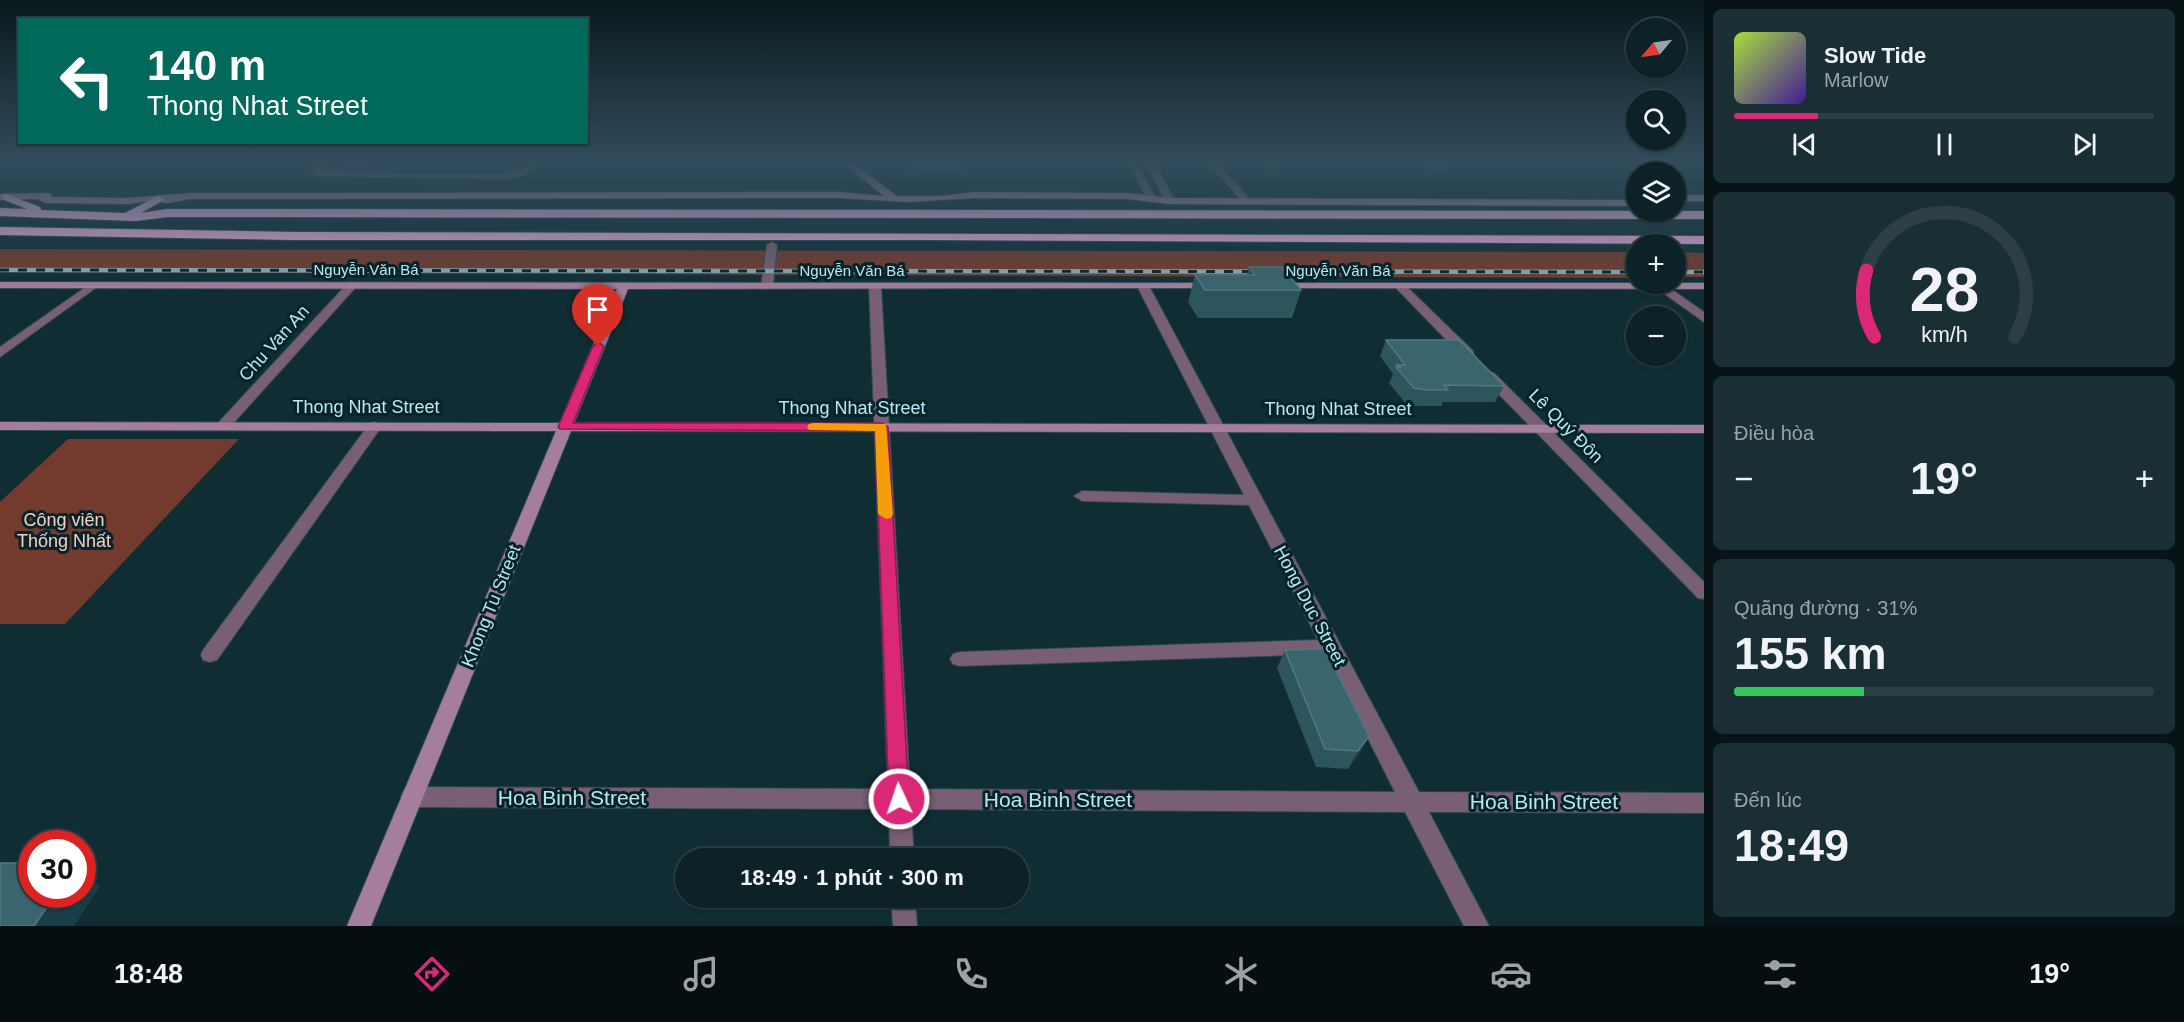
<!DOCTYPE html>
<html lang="vi">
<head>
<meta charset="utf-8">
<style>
  :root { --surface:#0c2227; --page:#1a2f33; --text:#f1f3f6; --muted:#9aa4a7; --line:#2c3f44; --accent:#db2777 }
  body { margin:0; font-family:Helvetica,sans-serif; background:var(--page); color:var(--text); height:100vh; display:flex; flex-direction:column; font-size:22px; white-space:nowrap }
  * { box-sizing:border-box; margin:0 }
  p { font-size:20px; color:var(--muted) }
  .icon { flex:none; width:33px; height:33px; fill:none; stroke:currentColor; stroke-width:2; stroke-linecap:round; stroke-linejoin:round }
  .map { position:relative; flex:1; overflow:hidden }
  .details { display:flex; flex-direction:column; gap:9px; padding:9px; background:#071315; width:480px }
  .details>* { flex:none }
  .banner { position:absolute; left:18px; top:18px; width:570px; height:126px; border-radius:0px; box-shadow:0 2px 4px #0004,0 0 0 2px var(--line); background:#00695c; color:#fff; overflow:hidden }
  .needle { width:39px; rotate:241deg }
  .controls { position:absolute; left:1626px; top:18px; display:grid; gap:12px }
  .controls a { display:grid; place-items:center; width:60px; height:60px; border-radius:50%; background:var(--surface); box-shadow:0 2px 4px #0004,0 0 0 2px var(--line); font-size:30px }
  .speed { position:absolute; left:18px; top:830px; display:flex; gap:12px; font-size:30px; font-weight:700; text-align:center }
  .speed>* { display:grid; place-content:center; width:78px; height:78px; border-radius:50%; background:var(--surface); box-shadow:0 2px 4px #0004,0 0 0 2px var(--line); line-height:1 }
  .speed .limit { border:9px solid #d22; background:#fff; color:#111 }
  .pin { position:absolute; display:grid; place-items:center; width:51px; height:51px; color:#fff; margin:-62px -26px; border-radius:50% 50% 50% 0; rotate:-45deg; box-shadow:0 0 6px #0007 }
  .pin .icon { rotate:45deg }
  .me { position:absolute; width:66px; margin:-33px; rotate:357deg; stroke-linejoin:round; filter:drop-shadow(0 0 4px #0008) }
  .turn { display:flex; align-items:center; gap:21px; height:126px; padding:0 30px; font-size:27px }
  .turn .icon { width:78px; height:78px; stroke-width:2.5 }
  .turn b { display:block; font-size:42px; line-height:51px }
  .big { font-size:45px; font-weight:700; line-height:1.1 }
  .details .tile { flex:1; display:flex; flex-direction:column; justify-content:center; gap:9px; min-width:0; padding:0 21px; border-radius:9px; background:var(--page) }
  .details .dial { align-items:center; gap:0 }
  .dial svg { height:156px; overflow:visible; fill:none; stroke:var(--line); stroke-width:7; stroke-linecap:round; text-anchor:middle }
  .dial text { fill:var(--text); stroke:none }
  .song { display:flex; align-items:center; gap:18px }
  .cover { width:72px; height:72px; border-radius:9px; background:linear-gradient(135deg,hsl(80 70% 55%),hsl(260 70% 35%)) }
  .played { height:6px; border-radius:3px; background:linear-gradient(90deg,var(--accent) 20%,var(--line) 20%) }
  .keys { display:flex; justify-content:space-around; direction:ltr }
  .heat { display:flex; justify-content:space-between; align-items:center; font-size:33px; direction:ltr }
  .charge { height:9px; border-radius:4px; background:linear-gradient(90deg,#34c759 31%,var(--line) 0) }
  .trip { position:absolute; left:675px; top:848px; width:354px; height:60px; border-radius:30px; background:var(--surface); box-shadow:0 2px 4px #0004,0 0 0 2px var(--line); font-weight:700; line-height:60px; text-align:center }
  .menu { display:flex; height:96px; justify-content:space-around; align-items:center; background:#050e10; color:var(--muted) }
  .menu .icon { width:42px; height:42px }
  .menu .on { color:var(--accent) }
  .menu b { font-size:27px; color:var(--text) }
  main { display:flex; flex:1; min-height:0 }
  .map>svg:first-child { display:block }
</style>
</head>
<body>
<main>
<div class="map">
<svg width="1704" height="926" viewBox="0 0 1704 926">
  <rect width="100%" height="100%" fill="#102d34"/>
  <!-- green -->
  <g fill="#733b2d">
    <path d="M0,249l1636,3v26l-1636,-6z"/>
    <path d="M1676,252l28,1v24h-28z"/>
    <path d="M68,439h171l-174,185h-65v-122z"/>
  </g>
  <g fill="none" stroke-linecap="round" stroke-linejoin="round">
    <!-- street casing -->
    <g stroke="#2c4b52" stroke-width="2">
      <g id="street">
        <path d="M318,162h10l-6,8c60,2 125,8 185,3 13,-1 20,-11 33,-11l-17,14 -17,3 -189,-3 -5,-3z"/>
        <path d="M1128,162h8l21,38 -2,2h-6z"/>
        <path d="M1146,162h8l21,39 -2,2 -8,-2z"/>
        <path d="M1207,162h9l34,37v4h-6z"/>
        <path d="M1266,162h9l3,5 -7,2z"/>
        <path d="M772,242l5,3 -4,41 -6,3 -6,-3 6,-41z"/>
        <path d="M93,282l6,3 -2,2 -97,70v-10z"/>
        <path d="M352,282l6,3 -2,2 -128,142h-10l-2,-3 2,-3 130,-140z"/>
        <path d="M875,283l6,3 29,503 485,3 -70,-138 -365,12 -7,-2 -3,-5 3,-5 7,-2 358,-12 -69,-135 -167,-4 -8,-5 8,-5 162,4 -107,-209 6,-3 6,3 270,506 285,1v20l-275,-1 60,114h-25l-59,-114 -494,-3 3,49h-24l-1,-49 -477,-2 -8,-3 -3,-7 3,-7 8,-3 476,2 -19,-503z"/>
        <path d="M1400,283l4,1 69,67 1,3 -1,3h-10l-67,-69v-4z"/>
        <path d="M1656,284h8l40,28v10l-48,-34z"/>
        <path d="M1489,372l5,1 210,209v17l-6,-1 -214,-219 -2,-3z"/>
        <path d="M375,422l7,4 -165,234 -7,2 -7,-2 -2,-5 2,-5 167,-227z"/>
        <path d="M891,897h24l2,29h-24z"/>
      </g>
    </g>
    <!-- secondary casing -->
    <g stroke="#2c4b52" stroke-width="2">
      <g id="secondary">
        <path d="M842,162h10l45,34h46l30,-4 155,1 42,5 466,2v6l-466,-2 -42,-5 -155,-1 -66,4 -67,-4 -650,1 -22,4 -19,-2 -21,3 -82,-1 -9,-4 -37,1v-6l48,-1 3,1 1,3 76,1 62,-5 650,-1 44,4z"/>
        <rect x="1676" y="195" width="28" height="6"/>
        <path d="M0,282l1212,1 4,1v4l-588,1 -54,134 1130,2v8l-1133,-2 -200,495h-24l209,-495 -556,-1v-8l560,1 57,-134 -617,-1z"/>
        <path d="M1278,283h426v6l-430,-1v-4z"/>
      </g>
    </g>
    <!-- highway casing -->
    <g stroke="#2c4b52" stroke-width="2">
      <g id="highway">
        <path d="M6,194l34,13 1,3 84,3 33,-17 6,3 -2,2 -21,12 26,-4 1537,2v8l-1537,-2 -32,4 -135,-5v-8l27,1 -25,-10v-4z"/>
        <path d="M0,227l294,5 1410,4v8l-771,-4h-639l-294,-5z"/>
      </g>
    </g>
    <!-- street -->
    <use href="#street" fill="#786072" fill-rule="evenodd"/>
    <!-- secondary -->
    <use href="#secondary" fill="#a47e9c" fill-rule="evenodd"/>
    <!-- highway -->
    <use href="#highway" fill="#e6aad9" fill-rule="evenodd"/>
    <!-- rail casing -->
    <g stroke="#89b0b9" stroke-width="4.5">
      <g id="rail">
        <path d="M0,270l1636,2"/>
        <path d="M1676,272h28"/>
      </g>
    </g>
    <!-- rail -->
    <use href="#rail" stroke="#05242a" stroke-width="3" stroke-dasharray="9" stroke-linecap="butt"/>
  </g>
  <!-- wall -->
  <g fill="#2c555e">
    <path d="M338,162h42l-5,6h-35z"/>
    <path d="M898,162h71l-6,12 -54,-5z"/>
    <path d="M1417,162h39l-11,10h-15z"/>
    <path d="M1249,267l52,23 -9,28h-94l-10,-16 7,-27h52z"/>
    <path d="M1386,340l118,46 -9,16h-52l-2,4h-23l-12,-2 -17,-21 4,-9 -13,-18z"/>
    <path d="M1285,650l84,86 -10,18 -11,15 -32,-2 -39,-99z"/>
  </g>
  <!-- shaded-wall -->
  <g fill="#1a3e47">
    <path d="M373,162h7l-5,6z"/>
    <path d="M964,162h5l-6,12z"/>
    <path d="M1449,162h7l-11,10z"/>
    <path d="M1369,736l-10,18 -11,15 10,-18z"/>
    <path d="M82,868l18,18 -26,40h-40l22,-32h26z"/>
  </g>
  <!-- building -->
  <g fill="#3b656e" stroke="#507982" stroke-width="1.5">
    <path d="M1249,267h33l19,23h-96l-10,-15h60z"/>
    <path d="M1386,340h73l45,46 -60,-1 4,5h-22l-12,-2 -18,-21h4l-3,-2h8z"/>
    <path d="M1325,649l44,87 -11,15 -33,-2 -40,-99z"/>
    <path d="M0,863h32v31h24l-22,32h-34z"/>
  </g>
  <!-- sky -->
  <linearGradient id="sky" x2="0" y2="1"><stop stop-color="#09191d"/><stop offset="0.55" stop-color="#314c5c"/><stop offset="1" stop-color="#314c5c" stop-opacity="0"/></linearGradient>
  <rect width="1704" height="292" fill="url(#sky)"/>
  <!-- route -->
  <path fill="#db2777" stroke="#8e194d" stroke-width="1.5" d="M598,342l6,4 -31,77h309l6,4 21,372 -3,7 -7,2 -7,-2 -3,-7 -14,-368 -315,-2 -2,-2 35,-81z"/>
  <!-- slow -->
  <path fill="#f59e0b" d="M813,423l73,1 7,90 -2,4 -5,1 -8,-5 -3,-83 -66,-1 -2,-3 2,-3z"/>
  <g text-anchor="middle" stroke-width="6" stroke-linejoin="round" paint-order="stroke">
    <!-- far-street labels -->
    <g font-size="15" fill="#bce7f1" stroke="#05242a">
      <text x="366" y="275">Nguyễn Văn Bá</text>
      <text x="852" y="276">Nguyễn Văn Bá</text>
      <text x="1338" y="276">Nguyễn Văn Bá</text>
    </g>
    <!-- street labels -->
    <g font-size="18" fill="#bce7f1" stroke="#05242a">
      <text transform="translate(274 343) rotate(-48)" y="6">Chu Van An</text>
      <text x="366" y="413">Thong Nhat Street</text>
      <text x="852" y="414">Thong Nhat Street</text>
      <text x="1338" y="415">Thong Nhat Street</text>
      <text transform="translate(1566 426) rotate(45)" y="6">Lê Quý Đôn</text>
      <text transform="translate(491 606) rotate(-68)" y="6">Khong Tu Street</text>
      <text transform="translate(1310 606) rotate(62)" y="6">Hong Duc Street</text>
    </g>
    <!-- park labels -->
    <g font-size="18" fill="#feccc0" stroke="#05242a">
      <text x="64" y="526">Công viên<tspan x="64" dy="21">Thống Nhất</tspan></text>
    </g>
    <!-- near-street labels -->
    <g font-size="21" fill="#bce7f1" stroke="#05242a">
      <text x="572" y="805">Hoa Binh Street</text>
      <text x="1058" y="807">Hoa Binh Street</text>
      <text x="1544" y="809">Hoa Binh Street</text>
    </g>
  </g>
</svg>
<div class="controls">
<a><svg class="needle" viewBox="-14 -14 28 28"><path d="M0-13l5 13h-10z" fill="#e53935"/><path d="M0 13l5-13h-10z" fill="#9aa4a7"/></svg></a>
<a><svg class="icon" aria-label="search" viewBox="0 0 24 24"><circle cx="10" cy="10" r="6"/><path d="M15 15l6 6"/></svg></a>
<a><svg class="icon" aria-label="layers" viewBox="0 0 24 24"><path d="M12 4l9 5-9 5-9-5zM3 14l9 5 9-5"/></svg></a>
<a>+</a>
<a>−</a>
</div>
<div class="speed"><div class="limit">30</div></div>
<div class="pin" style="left:598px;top:346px;background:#d93025"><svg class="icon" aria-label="arrive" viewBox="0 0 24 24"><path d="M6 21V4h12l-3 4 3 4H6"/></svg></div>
<svg class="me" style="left:899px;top:799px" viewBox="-20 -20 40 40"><circle r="17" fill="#db2777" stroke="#fff" stroke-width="3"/><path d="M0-11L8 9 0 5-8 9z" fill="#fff"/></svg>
<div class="trip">18:49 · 1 phút · 300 m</div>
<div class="banner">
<div class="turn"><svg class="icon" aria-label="left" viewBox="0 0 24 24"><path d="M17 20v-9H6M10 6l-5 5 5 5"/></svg><div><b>140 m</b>Thong Nhat Street</div></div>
</div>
</div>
<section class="details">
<div class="tile">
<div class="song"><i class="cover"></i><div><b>Slow Tide</b><p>Marlow</p></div></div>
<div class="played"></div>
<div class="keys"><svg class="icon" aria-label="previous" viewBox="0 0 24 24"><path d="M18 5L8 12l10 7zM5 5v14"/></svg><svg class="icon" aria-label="pause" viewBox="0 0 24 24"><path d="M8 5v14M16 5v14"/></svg><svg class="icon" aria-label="next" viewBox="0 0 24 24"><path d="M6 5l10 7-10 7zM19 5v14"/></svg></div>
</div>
<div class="tile dial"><svg viewBox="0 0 100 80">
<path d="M14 69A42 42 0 1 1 86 69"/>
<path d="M14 69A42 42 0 0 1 10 35" stroke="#db2777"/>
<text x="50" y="56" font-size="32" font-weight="700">28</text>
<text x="50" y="72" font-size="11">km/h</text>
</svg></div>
<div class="tile"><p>Điều hòa</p>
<div class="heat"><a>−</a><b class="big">19°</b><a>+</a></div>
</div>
<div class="tile"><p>Quãng đường · 31%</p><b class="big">155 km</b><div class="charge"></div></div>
<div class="tile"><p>Đến lúc</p><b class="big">18:49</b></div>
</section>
</main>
<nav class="menu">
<b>18:48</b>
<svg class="icon on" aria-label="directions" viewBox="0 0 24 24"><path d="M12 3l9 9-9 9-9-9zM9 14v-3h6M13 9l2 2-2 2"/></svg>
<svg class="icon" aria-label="music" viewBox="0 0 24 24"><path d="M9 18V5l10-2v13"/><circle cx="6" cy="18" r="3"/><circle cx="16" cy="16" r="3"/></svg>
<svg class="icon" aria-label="phone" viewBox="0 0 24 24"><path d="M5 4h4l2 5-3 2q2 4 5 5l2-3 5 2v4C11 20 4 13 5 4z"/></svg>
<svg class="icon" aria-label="climate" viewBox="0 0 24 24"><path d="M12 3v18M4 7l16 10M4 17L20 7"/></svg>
<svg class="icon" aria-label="car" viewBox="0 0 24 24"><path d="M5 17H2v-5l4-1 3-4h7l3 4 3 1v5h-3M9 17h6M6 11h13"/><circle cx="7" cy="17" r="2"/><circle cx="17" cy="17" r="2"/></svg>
<svg class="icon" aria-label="filters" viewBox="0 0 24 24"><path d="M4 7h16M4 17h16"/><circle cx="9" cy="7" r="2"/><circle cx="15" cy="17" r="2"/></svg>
<b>19°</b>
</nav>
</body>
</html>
